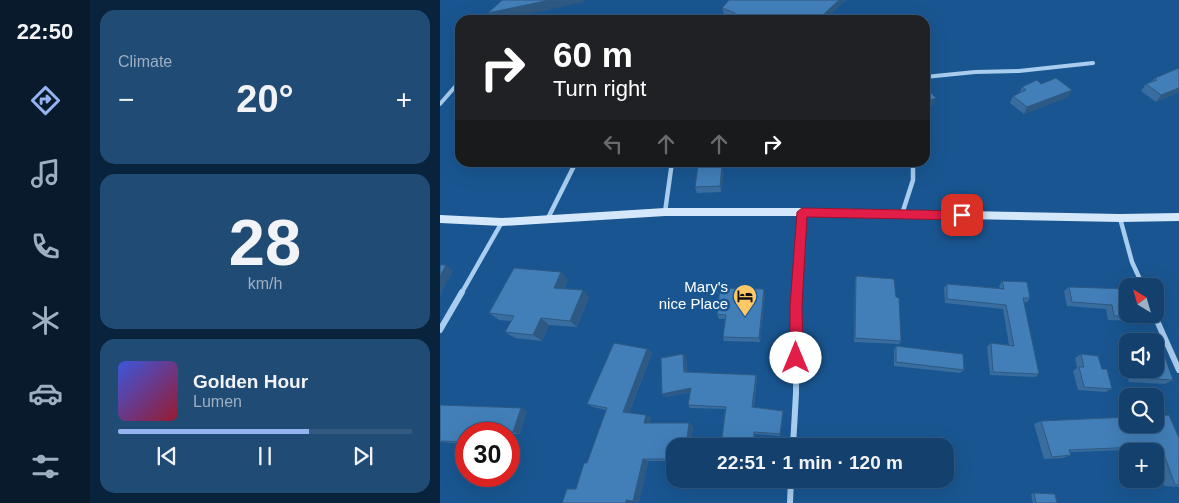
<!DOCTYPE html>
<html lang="en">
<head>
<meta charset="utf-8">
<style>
  :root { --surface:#13406d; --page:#204b75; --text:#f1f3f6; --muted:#9dafc2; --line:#325980; --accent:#95b2f1 }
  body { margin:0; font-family:Arial,sans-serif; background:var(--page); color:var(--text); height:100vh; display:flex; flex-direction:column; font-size:19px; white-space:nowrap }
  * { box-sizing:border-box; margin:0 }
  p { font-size:16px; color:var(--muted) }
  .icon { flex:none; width:28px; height:28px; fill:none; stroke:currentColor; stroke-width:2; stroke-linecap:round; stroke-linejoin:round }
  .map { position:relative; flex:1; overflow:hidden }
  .side { display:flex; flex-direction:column; gap:10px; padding:10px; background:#0a233c; width:350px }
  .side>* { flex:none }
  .top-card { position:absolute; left:15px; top:15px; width:475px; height:152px; border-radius:15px; box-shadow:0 5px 20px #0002,0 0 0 1px var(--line); background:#202124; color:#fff; overflow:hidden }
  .needle { width:32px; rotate:323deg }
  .controls { position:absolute; left:679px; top:278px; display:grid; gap:10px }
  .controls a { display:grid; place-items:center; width:45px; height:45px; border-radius:10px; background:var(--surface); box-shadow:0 5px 20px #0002,0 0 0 1px var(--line); font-size:25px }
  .speed { position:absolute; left:15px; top:422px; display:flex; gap:10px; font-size:25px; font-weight:700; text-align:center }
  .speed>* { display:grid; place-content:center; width:65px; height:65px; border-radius:50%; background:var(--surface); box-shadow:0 5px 20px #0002,0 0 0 1px var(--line); line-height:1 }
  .speed .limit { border:8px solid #d22; background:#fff; color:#111 }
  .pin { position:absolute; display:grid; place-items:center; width:42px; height:42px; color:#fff; margin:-21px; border-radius:10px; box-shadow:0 2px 8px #0006 }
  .me { position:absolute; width:55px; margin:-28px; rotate:0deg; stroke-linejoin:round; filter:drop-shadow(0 0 4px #0008) }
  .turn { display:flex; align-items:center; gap:18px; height:105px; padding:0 15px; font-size:22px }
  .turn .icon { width:65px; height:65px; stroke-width:2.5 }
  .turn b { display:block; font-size:35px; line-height:42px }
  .lanes { display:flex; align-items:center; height:48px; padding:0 15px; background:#0003; justify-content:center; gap:25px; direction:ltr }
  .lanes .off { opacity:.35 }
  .big { font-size:38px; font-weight:700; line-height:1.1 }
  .side .widget { flex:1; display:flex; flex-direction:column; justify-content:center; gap:8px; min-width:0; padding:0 18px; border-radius:15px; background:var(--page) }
  .side .dial { align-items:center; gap:0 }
  .dial b { font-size:65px; line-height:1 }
  .song { display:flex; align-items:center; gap:15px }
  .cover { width:60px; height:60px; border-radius:8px; background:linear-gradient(135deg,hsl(230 70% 55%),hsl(350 70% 35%)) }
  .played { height:5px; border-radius:2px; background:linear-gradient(90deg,var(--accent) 65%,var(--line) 65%) }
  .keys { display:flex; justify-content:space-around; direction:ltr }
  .heat { display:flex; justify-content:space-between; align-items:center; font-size:28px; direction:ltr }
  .trip { position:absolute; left:226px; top:438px; width:288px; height:50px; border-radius:15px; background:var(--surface); box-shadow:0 5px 20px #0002,0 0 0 1px var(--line); font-weight:700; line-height:50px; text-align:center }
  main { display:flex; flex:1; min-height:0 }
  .tabs { display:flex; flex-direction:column; width:90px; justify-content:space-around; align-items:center; background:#081a2c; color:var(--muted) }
  .tabs .icon { width:35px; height:35px }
  .tabs .active { color:var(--accent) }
  .tabs b { font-size:22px; color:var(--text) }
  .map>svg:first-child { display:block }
</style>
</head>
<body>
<main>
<nav class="tabs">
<b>22:50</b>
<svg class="icon active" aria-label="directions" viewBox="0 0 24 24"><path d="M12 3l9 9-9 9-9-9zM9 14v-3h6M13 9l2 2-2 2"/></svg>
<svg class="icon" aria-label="music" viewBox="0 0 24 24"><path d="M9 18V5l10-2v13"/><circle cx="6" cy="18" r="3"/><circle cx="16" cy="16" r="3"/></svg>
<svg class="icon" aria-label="phone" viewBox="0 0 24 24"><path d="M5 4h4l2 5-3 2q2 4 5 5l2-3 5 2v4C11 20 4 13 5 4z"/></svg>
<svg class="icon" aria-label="climate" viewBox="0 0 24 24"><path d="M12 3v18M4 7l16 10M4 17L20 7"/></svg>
<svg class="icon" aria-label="car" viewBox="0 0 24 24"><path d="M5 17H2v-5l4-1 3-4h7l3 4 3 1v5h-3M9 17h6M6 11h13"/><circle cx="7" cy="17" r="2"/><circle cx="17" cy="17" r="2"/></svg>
<svg class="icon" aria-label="filters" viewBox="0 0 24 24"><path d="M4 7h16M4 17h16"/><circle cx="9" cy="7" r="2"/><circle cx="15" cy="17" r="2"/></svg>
</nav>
<section class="side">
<div class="widget"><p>Climate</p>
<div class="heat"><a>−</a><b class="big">20°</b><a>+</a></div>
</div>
<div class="widget dial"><b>28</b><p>km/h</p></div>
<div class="widget">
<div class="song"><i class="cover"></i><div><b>Golden Hour</b><p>Lumen</p></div></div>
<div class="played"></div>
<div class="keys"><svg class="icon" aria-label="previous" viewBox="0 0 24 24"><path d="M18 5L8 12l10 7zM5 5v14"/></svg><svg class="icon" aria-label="pause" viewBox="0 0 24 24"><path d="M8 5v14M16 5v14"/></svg><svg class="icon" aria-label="next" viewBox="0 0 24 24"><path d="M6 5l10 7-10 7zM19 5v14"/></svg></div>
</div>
</section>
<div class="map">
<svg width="739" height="503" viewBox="0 0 739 503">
  <rect width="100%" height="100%" fill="#195691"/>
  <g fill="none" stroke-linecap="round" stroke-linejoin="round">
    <!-- minor-far2 -->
    <g stroke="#a8cdef" stroke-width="4">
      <path d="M485,77l50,-5 44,-1 74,-8"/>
      <path d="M0,104l20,-23"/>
    </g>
    <!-- minor-far1 -->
    <g stroke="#a8cdef" stroke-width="4.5">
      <path d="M225,212l7,-50"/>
      <path d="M462,214l11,-34v-18"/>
      <path d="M680,218l12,44 11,24"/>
      <path d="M107,220l29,-58"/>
      <path d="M21,294l41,-72"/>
      <path d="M357,294l5,-82"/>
    </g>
    <!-- minor -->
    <g stroke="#a8cdef" stroke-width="6">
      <path d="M714,314l25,56"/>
      <path d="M0,330l22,-38"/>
      <path d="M353,446l3,-53 1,-101"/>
      <path d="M350,503l1,-24"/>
    </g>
    <!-- secondary -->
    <path fill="#d5e8fb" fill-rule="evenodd" d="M225,208h137l318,6 59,-1v8l-59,1 -318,-6h-137l-163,10 -62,-3v-8l62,3z"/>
  </g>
  <!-- wall -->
  <g fill="#396d9f">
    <path d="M406,0l-22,20h-89v-1l-11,-5 -2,-6z"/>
    <path d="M715,78l24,14 -23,10 -15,-11 5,-7 5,-2z"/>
    <path d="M601,84l27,13 -44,17 -14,-11 3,-7 6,-2 3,-7z"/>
    <path d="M284,172l-3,20 -24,1 -2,-6z"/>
    <path d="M416,276l40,21 5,44 -2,3 -45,-2 1,-62z"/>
    <path d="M128,279l-4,10 25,8 -12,30 -28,-2 -7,16 -27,-3 -10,-6 6,-11 -12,-1 -10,-7z"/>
    <path d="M562,281l28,17 -3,4h-3l15,72 -4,3 -45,-2 -3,-28 4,-4 18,2 -6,-36 -58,-6 -1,-15 3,-4 53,4 -1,-2z"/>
    <path d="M629,287l81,30 -6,4 -36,-1 -2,-11 -39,-3 -3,-15z"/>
    <path d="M325,294l-5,48 -36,-1 -1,-4 2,-18h-6l-2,-5z"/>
    <path d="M686,344h2v25h27l18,11 -8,4 -36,-2 -10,-34z"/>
    <path d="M456,346l68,24 -4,3 -66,-7v-16z"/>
    <path d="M207,349l5,4 -23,60 17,2 5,3 -2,5 44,3 -3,20h-15v15h-27l-9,41 -7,-1 -1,2h-69l14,-14 11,-26 19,-53 -13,-3 -6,-3z"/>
    <path d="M243,354l3,4 1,14 69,3 1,3 -3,29 29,4v3l-3,22 -25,-2 -1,12h-33l4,-37 -35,-1 -2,-3 2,-13 -24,5 -4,-3z"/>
    <path d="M641,354l21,15 10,20 -7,3 -27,-2 -5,-19 4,-3 -2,-10z"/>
    <path d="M0,405l81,3 6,3 -7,23h-54v10l-26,-2z"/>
    <path d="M601,421l138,17v49l-15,-1 -9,-24v-11h-4l-1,-2 -80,3 1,3 -8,3 -19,1 -10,-35z"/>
    <path d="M594,493l23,10h-24l-2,-9z"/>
  </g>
  <!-- shaded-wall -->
  <g fill="#2e5982">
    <path d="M110,0h33l1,2 -83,18h-8l-5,-7z"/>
    <path d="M399,0h7l-22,20h-27z"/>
    <path d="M739,88v4l-23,10 5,-7z"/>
    <path d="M632,90l-4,7 -44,17 3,-7z"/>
    <path d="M496,98l-2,7 -9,3v-6z"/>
    <path d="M282,166l2,6 -3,20 -1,-6z"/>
    <path d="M6,265l7,6 -13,25v-19z"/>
    <path d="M121,272l7,7 -7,16 -7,-7z"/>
    <path d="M324,289l1,5 -5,48 -1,-4z"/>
    <path d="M143,290l6,7 -12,30 -7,-6z"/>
    <path d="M101,318l8,7 -7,16 -9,-6z"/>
    <path d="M207,349l5,4 -24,62 -5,-3z"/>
    <path d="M243,354l3,4 1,17 -3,-3z"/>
    <path d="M316,375l1,3 -4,32 -1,-3z"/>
    <path d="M251,388l3,3 -28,6 -4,-3z"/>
    <path d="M81,408l6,3 -7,23 -7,-2z"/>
    <path d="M206,415l5,3 -3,8 -4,-3z"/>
    <path d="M249,423l4,3 -3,20h-4z"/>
    <path d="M314,432l1,2 -1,12h-1z"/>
    <path d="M203,459l5,2 -9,41 -6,-1z"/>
    <path d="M186,500l6,1 -1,2h-5z"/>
  </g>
  <!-- building -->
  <g fill="#427fb9" stroke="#2e5982">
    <path d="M62,0h48l-62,13z"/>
    <path d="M289,0h110l-16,15 -26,5h-5v-3l-40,1v2h-17v-7l-13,-5z"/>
    <path d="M739,68v20l-18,7 -15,-11 11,-4 -2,-2z"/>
    <path d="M616,78l16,12 -45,17 -14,-11 13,-6 -4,-3 15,-7 4,4z"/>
    <path d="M485,87l11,11 -11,4z"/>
    <path d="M258,166h24l-2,20 -25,1z"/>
    <path d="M0,265h6l-6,12z"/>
    <path d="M74,268l47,4 -7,16 29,2 -13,31 -29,-3 -8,17 -28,-3 9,-16 -25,-3z"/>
    <path d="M416,276l38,3 2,18 3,1 2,43 -46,-3z"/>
    <path d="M562,281l25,1 3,16h-7l16,76 -46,-2 -2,-29 23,3 -8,-41 -59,-6v-15l57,5z"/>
    <path d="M629,287l59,2v25h21l1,3 -36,-1 -2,-11 -40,-3z"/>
    <path d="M280,288l44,1 -5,49 -36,-1 3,-22 -9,-1z"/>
    <path d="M174,343l33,6 -24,63 23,3 -2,8h45l-3,23h-11v13h-32l-10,42 -7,-1v3h-64l5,-14h9l8,-26h3l20,-55 -20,-4z"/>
    <path d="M456,346l67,8 1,16 -68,-8z"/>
    <path d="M715,346h6l12,34 -36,-2 -3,-9h21z"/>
    <path d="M243,354l1,18 72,3 -4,32 31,4 -3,23 -26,-2 -1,14h-32l5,-39 -38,-2 3,-17 -29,6 -1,-36z"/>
    <path d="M641,354l17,2 4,13h5l5,20 -28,-2 -5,-20h5z"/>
    <path d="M0,405l81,3 -8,24 -47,2v8l-26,-1z"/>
    <path d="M729,415l10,23v47h-4l-14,-39 -92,4 2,5 -19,2 -11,-36 87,-4v7h27v-8z"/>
    <path d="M594,493l21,1 2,9h-21z"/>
  </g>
  <!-- route -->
  <path fill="#e11d48" stroke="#92132f" d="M362,208l160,3 5,4 -5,5 -155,-3 -5,89 1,52 -2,5 -5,1 -4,-1 -2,-5v-52l7,-94z"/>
  <!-- icons -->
  <defs>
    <g id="hotel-pin" transform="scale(1.25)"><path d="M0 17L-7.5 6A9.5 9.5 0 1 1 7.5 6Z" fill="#ffc866" stroke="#195691"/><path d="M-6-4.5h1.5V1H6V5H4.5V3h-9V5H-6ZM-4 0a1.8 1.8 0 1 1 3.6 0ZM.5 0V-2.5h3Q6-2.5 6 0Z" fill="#111"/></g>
  </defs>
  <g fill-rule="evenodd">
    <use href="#hotel-pin" x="305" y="296"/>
  </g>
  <g text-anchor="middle" stroke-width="5" stroke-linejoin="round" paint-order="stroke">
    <!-- poi labels -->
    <g font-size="15" fill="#fff" stroke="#195691" text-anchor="end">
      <text x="288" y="292">Mary's<tspan x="288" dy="17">nice Place</tspan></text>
    </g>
  </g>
</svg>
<div class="controls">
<a><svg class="needle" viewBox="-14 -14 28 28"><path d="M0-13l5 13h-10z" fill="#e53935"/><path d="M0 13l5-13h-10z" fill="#9dafc2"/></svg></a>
<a><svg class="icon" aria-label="sound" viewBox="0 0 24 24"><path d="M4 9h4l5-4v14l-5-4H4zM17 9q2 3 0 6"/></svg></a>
<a><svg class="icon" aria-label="search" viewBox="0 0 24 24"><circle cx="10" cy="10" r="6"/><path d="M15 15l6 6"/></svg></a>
<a>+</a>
</div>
<div class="speed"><div class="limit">30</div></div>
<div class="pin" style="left:522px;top:215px;background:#d93025"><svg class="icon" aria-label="arrive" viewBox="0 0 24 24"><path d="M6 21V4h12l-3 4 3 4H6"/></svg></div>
<svg class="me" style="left:356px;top:358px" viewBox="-20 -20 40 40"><circle r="19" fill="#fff"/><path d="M0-13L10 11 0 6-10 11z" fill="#e11d48"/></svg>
<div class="trip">22:51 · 1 min · 120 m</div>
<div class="top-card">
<div class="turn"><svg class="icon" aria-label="right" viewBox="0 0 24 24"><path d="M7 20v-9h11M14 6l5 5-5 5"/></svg><div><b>60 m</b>Turn right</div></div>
<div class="lanes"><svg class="icon off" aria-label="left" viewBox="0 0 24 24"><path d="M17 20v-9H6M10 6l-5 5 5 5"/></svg><svg class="icon off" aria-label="ahead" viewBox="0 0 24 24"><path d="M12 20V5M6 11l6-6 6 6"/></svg><svg class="icon off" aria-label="ahead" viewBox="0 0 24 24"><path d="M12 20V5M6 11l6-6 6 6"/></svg><svg class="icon" aria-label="right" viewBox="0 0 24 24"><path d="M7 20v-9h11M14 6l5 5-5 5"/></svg></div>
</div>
</div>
</main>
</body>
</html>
